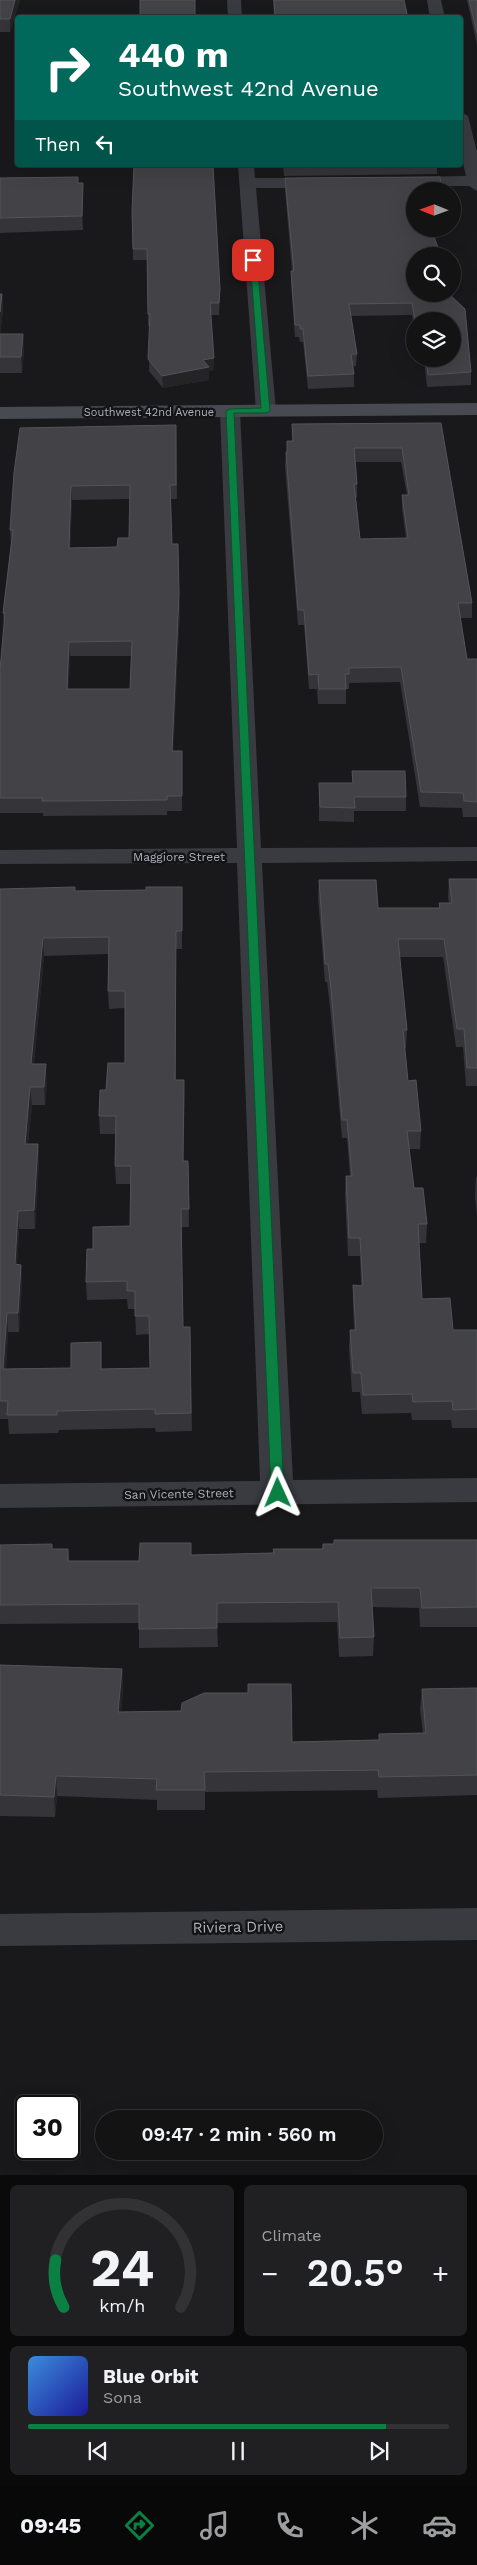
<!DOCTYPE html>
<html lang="en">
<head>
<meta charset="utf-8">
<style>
  :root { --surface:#131314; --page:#202022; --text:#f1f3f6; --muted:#9d9ea0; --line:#323234; --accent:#0b8043 }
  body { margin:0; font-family:"Work Sans",sans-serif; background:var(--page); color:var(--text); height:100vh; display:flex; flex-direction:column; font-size:19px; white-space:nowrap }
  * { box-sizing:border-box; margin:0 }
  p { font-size:16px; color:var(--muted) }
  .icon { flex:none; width:28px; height:28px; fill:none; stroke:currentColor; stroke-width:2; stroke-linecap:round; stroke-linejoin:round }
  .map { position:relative; height:2175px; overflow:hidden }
  .sheet { display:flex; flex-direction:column; gap:10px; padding:10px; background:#0a0a0b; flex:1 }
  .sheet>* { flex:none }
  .hud { position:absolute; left:15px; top:15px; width:448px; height:152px; border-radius:5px; box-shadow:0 5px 20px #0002,0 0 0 1px var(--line); background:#00695c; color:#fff; overflow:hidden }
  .needle { width:32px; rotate:271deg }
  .buttons { position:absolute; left:406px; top:182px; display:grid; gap:10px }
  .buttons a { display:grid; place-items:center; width:55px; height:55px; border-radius:50%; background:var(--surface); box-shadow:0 5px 20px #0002,0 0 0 1px var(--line); font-size:25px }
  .speed { position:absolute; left:15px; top:2095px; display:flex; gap:10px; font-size:25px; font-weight:700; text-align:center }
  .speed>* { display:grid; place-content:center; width:65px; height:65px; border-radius:50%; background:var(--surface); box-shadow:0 5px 20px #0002,0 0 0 1px var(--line); line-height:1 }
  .speed .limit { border:2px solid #111; border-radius:8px; background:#fff; color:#111 }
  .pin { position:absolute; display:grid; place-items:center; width:42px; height:42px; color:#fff; margin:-21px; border-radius:10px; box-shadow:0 2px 8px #0006 }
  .me { position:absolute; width:55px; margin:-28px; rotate:359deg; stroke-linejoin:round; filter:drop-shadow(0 0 4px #0008) }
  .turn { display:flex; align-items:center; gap:18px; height:105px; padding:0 20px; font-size:22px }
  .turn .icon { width:65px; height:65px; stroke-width:2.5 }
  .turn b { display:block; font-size:35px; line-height:42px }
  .then { display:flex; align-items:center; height:48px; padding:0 20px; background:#0003; gap:10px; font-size:19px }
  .big { font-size:38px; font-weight:600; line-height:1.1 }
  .sheet .widget { flex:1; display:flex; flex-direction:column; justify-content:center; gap:8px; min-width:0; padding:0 18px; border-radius:8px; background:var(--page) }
  .sheet .dial { align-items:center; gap:0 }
  .dial svg { height:130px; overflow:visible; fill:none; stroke:var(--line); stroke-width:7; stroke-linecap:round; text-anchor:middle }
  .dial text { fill:var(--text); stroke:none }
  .song { display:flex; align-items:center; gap:15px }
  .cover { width:60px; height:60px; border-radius:8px; background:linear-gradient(135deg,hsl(210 70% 55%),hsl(240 70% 35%)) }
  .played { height:5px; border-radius:2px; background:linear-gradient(90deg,var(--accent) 85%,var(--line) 85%) }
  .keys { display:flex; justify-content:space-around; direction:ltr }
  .heat { display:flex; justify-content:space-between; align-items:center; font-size:28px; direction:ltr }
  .sheet .tiles { flex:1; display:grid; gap:10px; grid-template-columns:1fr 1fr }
  .widget:last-child { grid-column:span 2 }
  .trip { position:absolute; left:95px; top:2110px; width:288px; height:50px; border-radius:25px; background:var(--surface); box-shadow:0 5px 20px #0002,0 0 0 1px var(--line); font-weight:600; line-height:50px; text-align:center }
  .menu { display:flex; height:80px; justify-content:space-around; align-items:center; background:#080808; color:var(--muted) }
  .menu .icon { width:35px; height:35px }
  .menu .active { color:var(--accent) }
  .menu b { font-size:22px; color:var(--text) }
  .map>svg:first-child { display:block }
</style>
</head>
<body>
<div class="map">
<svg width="477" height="2175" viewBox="0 0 477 2175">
  <rect width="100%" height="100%" fill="#19191b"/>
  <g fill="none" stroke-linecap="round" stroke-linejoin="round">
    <!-- minor -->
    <g fill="#3a3b41" fill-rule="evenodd">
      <path d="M227,0h14l1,18h-14z"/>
      <path d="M427,0h14l4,18h-15z"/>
      <path d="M460,111l8,5 9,36v39l-8,-5h-72l-2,-4 8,-5 63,-1 -6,-26z"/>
      <path d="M238,165h16l1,13h68l8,5 -8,5h-67l20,223 -3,4h-14l-3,-4z"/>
      <path d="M230,405l7,2 3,4 21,437 216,-1v14l-215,2 31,617 184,-2v24l-477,6v-24l260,-3 -23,-618 -237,1v-14l237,-2 -17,-437 3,-4z"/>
    </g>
    <!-- tertiary -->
    <path fill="#3a3b41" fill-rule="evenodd" d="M477,1908v32l-477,6v-32z"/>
    <!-- secondary -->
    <path fill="#474a51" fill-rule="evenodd" d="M477,403v12l-477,4v-12z"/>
  </g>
  <!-- wall -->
  <g fill="#353539" fill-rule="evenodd">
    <path d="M0,0h20l-10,32h-10z"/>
    <path d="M273,0h131l4,18h-134z"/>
    <path d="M467,0h10v45z"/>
    <path d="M283,165h154v9l-153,2z"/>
    <path d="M440,177l2,14h-27v38h16l8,21 3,6h-27v38h34l16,15 6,63v13l-44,2 -3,-28h28v-38h-37v13l-3,-19 -61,1 6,38 -1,12h-3l1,8v13l-46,2 -5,-47h-3l-1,-5h-4l-4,-54v-12h1l-7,-81v-12z"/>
    <path d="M0,178l78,5 5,15v32l-83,3z"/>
    <path d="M132,211l88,78 -1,26h-8l3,55 -5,1v9l-46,8 -14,-17 1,-45h-2l-1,-66h-14z"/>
    <path d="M0,294h2l1,16 -3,24h23l1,15 -2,24h-22z"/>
    <path d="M441,423l31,180v15h-12l7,41h10v158h-14l-1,-9 -42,-1 -20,-125 -51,1v6h-3v15h-28l-1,-15h-8l-5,-64h-6l-13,-159 1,-14h1v-11h5v-17zM356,462h45l6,33h-5v14l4,29 -46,1 -4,-41h1v-14z"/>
    <path d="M176,425l1,74h-6l1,45 8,64 -7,143h9v60h-15v4l-124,1v-3h-43v-143l4,-43 -1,-14 8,-70 -1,-13 4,-57zM130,499l-1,39 -12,9 -47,1 2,-48zM70,656h61l-1,33h-62z"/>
    <path d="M352,771l54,26v14h-52v11l-35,-1v-38h33z"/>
    <path d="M449,879h28v207h-11l-3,-39h-7l-13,-90h-43l7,73 -1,18h-1l3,33 13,50 -1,18h-11l5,39 13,36 -1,19h-7l3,56 31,31h24v98h-25l-1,-8h-39l-1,-7 -49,1 -2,-22h-8l-3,-43 1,-19h4l-1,-26v-19l8,1 -1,-30h-12l-3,-61 1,-19h4l-3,-38h-5l-12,-131 -3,-25h-2l-7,-84 1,-18 59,28h61v-5h10l-1,-6z"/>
    <path d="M182,887v62h-6v131h8l-1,81h5l1,66h-8l2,100h7l2,104 -36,1 -1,-4 -96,2 -1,3 -49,1 -1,-15h-8v-530l76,2 70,-1zM108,954v37l1,18 16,-1v55l-19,27 -7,26 1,18h16l-1,32 1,18h15l-1,42 -37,23 -7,33 1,18 40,-1 1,10h7l1,26 14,-1v34l-48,1 -1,-27 -30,26 -65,1 2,-37h11l3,-49 -1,-18 -4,-1 2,-35h16l4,-67 -1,-18h-10l4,-39h13l2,-23 -13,-18 10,-108z"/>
    <path d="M476,1177h1v39l-2,-19z"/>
    <path d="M477,1540v87h-57l-1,-19 -47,-1 2,30 -1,19 -34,1 -2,-35 -120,1 1,24 -79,1v-25l-139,1v-79l52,-1v5h16l1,12h70l52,-6 82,-2v-4h49l1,-5z"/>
    <path d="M0,1665l122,4 1,20 -2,23 171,30 87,-2v-6l44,-1 -3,-24 2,-20 55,-1v107l-99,3 -1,-8 -172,2v18h-48v-10l-100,-4 -2,21 -55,-1z"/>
  </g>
  <!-- shaded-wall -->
  <g fill="#242427">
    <path d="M15,0h5l-10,32v-13z"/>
    <path d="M83,183v47l-1,-14z"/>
    <path d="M2,294l1,16 -3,25v-23z"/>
    <path d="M23,334l1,15 -2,24 -1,-16z"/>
    <path d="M214,358v12l-5,1v9l-46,8 -1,-12 41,-16z"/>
    <path d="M71,486l1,14 -2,62 -1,-14z"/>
    <path d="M179,594l1,14 -7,158 -1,-15z"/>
    <path d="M69,642l1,14 -2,48 -1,-15z"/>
    <path d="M43,938l1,18 -12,126 -1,-18z"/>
    <path d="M46,1064l1,18 -2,23 -1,-18z"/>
    <path d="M184,1080l1,18 -2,81v-18z"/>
    <path d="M30,1087l2,18 -6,57 -1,-18z"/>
    <path d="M38,1144l1,18 -4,67 -1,-19z"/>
    <path d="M18,1211l1,18 -3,54 -1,-19z"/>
    <path d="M21,1265l1,18 -3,49 -1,-19z"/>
    <path d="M7,1313l1,19 -3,55 -2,-18z"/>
    <path d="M101,1342l1,19 -1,26z"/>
    <path d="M122,1669l1,20 -4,43 -1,-20z"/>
    <path d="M56,1776l1,20 -2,21 -1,-20z"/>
  </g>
  <!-- building -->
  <g fill="#424247" stroke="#525459" fill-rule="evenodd">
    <path d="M0,0h15l-5,19h-10z"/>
    <rect x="140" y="0" width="55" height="18"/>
    <path d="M274,0h130l4,18h-133z"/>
    <path d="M469,0h8v33z"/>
    <path d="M134,165h79l7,124 -1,14h-9l4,55 -11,2 6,7 -47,9 -14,-17 2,-45h-2l-1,-65h-14l-1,-38z"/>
    <path d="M78,177v6h5l-1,33 -82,2v-40z"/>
    <path d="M440,177l2,14h-27v38h16l8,21 3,6h-27v38h34l16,15 6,63 -43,3 -2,-16h26v-38h-37l-3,-18 -63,1 8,50h-6l3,20 -46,2 -5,-47h-3v-4h-5l-4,-54h3l-9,-93z"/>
    <path d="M0,294h2l-2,18z"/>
    <path d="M0,334h23l-2,23h-21z"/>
    <path d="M441,423l31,180h-14l9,56h10v143l-13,-1 -1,-8 -42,-1 -20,-125 -52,1v6h-4l1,15h-27l-1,-15 -9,1 -5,-65h-6l-12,-158h1v-11h6l-1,-17zM354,448h48l7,47h-7l6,43 -48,1 -6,-55h3z"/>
    <path d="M176,425v60h-6l2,59h6l1,50 -7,157h10v45h-15v4l-101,1h-24l1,-3h-43v-128l5,-57h-2l10,-83h-3l4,-57 6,-45zM130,485l-1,53h-11l-1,9 -48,1 2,-62zM132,641l-2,48h-63l2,-47z"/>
    <path d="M352,771h53l1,26h-52l1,11 -35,-1 -1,-24h34z"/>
    <path d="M449,879h28v189h-10l-3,-39h-7l-13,-90h-46l9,91h-4l5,51 8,-1 5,51h-14l7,57h9l4,36h-9l4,75 28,-1 3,32h24v79l-24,1 -1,-9 -39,1 -1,-8 -49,1 -2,-22h-8l-3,-43h6l-3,-45 10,1 -3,-48h-11l-3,-62h6l-5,-56h-5l-11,-131 -3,-25h-3l-6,-84h57l2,28h62l-1,-5h13z"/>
    <path d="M75,887v4l71,-1v-3h36v44h-6l-1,149h9l-1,81h5l1,48h-8l2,118h7l1,86 -36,1v-5l-98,2v4h-50l1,-14h-8v-512zM109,937l-1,54h17v72h-17l-2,27h-6l-1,26h17l-1,50h16l-1,60 -37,1v22h-6l-1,33 41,-1v10h8v25h14l1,52 -49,1v-27l-30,1v25l-68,1 4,-56h11l3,-48 -6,-1 3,-53 16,-1 4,-66h-13l5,-57h14l2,-23h-15l12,-126z"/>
    <path d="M334,1540h143v67l-55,1 -2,-20h-49l3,49 -34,1 -2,-36 -121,1v25l-78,1v-25l-139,1v-60l52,-1v5h16v12h71l1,-18h51v12l83,-2 -1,-4h50v-5h11z"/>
    <path d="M0,1665l122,4 -4,43 63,-1 1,-8 22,-10h44v-9h43l1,58 87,-2v-6l47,-1 -4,-44 55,-1v87l-98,2 -1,-7 -174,2 1,18h-49l1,-11 -101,-3 -2,21 -54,-2z"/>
  </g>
  <!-- route -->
  <path fill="#0b8043" stroke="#07532c" d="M250,258l7,2 13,151 -4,2h-32l50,1080 -6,5 -7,-5 -45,-1082 4,-2 31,-1z"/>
  <g text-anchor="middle" stroke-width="5" stroke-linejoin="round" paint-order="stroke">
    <!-- far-street labels -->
    <g font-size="11" fill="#abb0bc" stroke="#141416">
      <text x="149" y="416">Southwest 42nd Avenue</text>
    </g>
    <!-- street labels -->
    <g font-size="12" fill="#abb0bc" stroke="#141416">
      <text x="179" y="861">Maggiore Street</text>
      <text transform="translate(179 1494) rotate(-1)" y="4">San Vicente Street</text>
    </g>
    <!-- near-street labels -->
    <g font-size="15" fill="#abb0bc" stroke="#141416">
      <text transform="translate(238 1927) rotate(-1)" y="5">Riviera Drive</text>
    </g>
  </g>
</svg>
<div class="buttons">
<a><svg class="needle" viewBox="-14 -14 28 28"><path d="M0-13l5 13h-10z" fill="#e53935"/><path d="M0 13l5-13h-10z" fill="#9d9ea0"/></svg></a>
<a><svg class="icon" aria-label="search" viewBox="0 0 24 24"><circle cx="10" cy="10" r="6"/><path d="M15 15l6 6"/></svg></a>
<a><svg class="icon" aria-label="layers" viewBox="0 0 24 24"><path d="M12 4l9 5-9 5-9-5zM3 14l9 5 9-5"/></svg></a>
</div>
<div class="speed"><div class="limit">30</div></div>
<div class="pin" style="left:253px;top:260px;background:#d93025"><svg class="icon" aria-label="arrive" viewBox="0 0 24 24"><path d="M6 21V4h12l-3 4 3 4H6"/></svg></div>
<svg class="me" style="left:278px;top:1493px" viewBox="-20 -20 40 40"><path d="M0-17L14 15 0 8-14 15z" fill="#0b8043" stroke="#fff" stroke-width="4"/></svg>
<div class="trip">09:47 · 2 min · 560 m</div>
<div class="hud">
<div class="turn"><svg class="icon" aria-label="right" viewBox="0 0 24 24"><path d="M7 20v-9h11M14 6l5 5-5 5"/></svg><div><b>440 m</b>Southwest 42nd Avenue</div></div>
<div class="then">Then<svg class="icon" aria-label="left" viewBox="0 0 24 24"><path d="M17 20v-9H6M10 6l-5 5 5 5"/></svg></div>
</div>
</div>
<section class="sheet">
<div class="tiles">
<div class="widget dial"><svg viewBox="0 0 100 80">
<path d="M14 69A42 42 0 1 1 86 69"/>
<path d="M14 69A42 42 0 0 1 9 40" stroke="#0b8043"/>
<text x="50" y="56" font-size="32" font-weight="700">24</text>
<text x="50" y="72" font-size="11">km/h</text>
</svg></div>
<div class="widget"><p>Climate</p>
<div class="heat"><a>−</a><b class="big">20.5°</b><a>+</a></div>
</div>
<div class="widget">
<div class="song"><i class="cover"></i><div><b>Blue Orbit</b><p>Sona</p></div></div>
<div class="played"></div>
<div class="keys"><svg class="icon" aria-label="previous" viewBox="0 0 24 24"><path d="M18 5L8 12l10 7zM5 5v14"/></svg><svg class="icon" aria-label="pause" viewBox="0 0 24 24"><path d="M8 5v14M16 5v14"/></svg><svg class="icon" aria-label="next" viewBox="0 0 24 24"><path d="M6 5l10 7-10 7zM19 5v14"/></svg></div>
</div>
</div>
</section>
<nav class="menu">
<b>09:45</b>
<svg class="icon active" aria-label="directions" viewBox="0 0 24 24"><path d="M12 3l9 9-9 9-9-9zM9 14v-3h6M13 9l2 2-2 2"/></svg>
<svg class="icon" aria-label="music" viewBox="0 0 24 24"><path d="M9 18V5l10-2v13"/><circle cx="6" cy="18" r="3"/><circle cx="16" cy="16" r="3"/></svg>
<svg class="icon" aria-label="phone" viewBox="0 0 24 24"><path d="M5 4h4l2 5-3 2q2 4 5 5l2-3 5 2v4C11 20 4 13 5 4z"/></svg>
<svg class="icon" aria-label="climate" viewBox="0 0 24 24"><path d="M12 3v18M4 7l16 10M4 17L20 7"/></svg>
<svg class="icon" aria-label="car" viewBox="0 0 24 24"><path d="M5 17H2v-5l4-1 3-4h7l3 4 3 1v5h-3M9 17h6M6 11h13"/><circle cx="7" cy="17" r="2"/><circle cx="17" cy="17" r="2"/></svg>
</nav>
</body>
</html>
